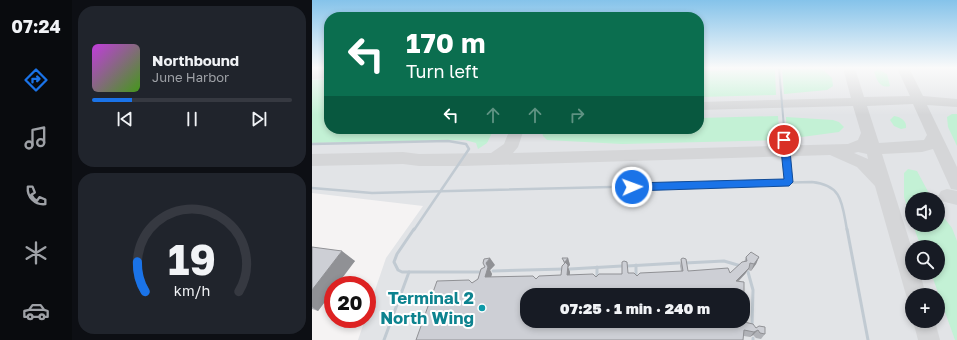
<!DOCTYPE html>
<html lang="en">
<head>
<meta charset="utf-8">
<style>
  :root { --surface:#171b24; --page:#20242c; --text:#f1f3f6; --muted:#9ea1a6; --line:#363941; --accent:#1a73e8 }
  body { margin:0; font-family:"Golos Text",sans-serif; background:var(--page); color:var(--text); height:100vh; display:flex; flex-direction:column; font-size:15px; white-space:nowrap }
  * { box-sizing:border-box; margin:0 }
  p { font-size:13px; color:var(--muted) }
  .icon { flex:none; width:22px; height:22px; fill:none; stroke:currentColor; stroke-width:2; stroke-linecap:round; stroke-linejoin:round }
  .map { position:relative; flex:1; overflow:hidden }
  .panel { display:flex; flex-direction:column; gap:6px; padding:6px; background:#0d0f14; width:240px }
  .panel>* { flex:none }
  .banner { position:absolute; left:12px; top:12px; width:380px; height:122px; border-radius:16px; box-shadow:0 2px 6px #0003; background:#0b6e4f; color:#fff; overflow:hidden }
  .tools { position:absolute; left:593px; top:192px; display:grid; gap:8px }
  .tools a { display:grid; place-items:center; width:40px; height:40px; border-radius:50%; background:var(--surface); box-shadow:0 2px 6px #0003; font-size:20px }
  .speed { position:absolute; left:12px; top:276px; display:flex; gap:8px; font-size:20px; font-weight:700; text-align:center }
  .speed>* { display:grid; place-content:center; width:52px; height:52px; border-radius:50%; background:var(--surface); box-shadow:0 2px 6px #0003; line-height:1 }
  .speed .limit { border:6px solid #d22; background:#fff; color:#111 }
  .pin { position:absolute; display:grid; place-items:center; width:34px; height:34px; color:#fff; margin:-17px; border:2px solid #fff; border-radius:50%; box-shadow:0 1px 4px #0007 }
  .me { position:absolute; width:44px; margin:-22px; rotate:88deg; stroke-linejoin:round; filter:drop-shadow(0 0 3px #0008) }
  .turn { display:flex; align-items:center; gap:14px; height:84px; padding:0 16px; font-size:18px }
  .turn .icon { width:52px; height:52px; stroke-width:2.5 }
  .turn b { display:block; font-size:28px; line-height:34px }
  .lanes { display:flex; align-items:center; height:38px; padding:0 16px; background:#0003; justify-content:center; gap:20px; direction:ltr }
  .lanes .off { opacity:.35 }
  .panel .tile { flex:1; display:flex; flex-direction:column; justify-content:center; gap:6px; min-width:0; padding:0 14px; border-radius:16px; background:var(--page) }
  .panel .dial { align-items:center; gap:0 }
  .dial svg { height:104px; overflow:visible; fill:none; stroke:var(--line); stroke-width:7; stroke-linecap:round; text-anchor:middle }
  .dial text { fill:var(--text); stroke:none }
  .song { display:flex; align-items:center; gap:12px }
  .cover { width:48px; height:48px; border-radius:6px; background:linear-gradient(135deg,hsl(290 70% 55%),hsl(100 70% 35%)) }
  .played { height:4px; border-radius:2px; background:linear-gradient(90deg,var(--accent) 20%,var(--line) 20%) }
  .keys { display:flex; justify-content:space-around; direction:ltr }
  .trip { position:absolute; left:208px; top:288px; width:230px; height:40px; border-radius:16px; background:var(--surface); box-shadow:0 2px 6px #0003; font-weight:800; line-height:40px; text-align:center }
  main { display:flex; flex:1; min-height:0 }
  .dock { display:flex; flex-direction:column; width:72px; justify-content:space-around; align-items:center; background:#090b0e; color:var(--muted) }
  .dock .icon { width:28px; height:28px }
  .dock .on { color:var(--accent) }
  .dock b { font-size:18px; color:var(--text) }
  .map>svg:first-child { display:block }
</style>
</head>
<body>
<main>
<nav class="dock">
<b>07:24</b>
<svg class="icon on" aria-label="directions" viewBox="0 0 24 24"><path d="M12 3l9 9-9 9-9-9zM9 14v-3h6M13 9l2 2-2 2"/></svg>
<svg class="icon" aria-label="music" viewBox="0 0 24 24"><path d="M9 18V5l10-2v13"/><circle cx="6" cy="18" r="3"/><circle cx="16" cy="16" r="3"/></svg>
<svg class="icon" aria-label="phone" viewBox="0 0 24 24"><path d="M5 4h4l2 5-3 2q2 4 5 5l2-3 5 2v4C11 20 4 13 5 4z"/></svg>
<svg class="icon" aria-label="climate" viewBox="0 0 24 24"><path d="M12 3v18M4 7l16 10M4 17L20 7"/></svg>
<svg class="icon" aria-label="car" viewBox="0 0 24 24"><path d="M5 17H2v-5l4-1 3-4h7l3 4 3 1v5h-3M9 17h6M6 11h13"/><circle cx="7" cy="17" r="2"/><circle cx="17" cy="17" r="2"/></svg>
</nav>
<section class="panel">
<div class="tile">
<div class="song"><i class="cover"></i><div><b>Northbound</b><p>June Harbor</p></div></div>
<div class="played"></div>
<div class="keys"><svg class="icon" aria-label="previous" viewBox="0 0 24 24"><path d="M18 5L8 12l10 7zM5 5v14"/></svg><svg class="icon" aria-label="pause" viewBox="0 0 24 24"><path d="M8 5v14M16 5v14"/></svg><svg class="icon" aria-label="next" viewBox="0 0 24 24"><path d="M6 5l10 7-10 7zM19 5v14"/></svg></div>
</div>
<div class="tile dial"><svg viewBox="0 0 100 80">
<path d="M14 69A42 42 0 1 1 86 69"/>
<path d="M14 69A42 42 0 0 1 8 46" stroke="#1a73e8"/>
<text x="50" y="56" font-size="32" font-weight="700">19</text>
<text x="50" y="72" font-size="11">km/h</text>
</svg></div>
</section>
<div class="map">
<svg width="645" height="340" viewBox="0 0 645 340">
  <rect width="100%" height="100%" fill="#f5f3f3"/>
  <!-- airport -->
  <path fill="#e2e4e7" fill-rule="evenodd" d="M0,68h17v61h370v-61h258v272h-599l28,-82 37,-52 -111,-13zM600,199h26v26h-26zM600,247h26v26h-26zM215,295h216v26h-216zM600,295h26v26h-26z"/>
  <!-- green -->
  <g fill="#c3f1d5">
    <path d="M470,68h39l11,10 1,8 -6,4 -43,4z"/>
    <path d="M463,69l1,26 -77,2v-26z"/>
    <path d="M566,69l9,5 3,12c-10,3 -13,-6 -16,-14z"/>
    <path d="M17,79v50h165l-7,14 -9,6 -2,-6 -11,-3 -153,3v-63z"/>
    <path d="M640,114h5v32l-9,-19 -1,-10z"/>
    <path d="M466,116l2,24 -158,4 -75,-4 -4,-4 -1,-4 4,-3h153v-11z"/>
    <path d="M582,116c7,1 13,5 12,12l-5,1 -7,-3 -4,-6z"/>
    <path d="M474,117l47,3 6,2 5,5 -5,5 -52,7z"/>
    <path d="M596,169l9,2 15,28h-20v24l-8,-26v-24z"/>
    <path d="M626,210l14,18 5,13v99h-2l-24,-67h7v-26h-17l-8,-22h25z"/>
  </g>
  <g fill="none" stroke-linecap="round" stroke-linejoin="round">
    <!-- taxiway -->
    <g fill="#d5d6d8" fill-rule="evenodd">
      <path d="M531,68h12l9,29 46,-1 -13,-28h12l14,28 34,3v8l-30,-2 30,62v23l-6,-1 -18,-40 -11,3 -40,2 30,95v24h8l6,22h-14v9l-3,-2 -3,-7 -31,-109 -18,-19 -27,-12 -368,11h-43l-16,-2 -91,2v-12l91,-2 16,2 72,-1 13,-9 6,-15h14l-6,18 -5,6 335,-9 10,-4 3,-7 -8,-27 -154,4v-8l152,-4zM601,104l14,31 -3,5 -45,3 -12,-37zM546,152l9,2 1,5 -14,-6z"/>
      <path d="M635,189l10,2v14l-16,-4 -3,-5 3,-5z"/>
      <path d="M601,321h22l5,19h-22z"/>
    </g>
    <!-- runway -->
    <path fill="#d5d6d8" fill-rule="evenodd" d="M0,68h17v10l-17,1z"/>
    <!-- lane-far2 -->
    <path stroke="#c1cad2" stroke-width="2" d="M467,68l6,72"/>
    <!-- lane-far1 -->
    <g stroke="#c1cad2" stroke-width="2.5">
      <path d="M473,139l4,44"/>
      <path d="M0,144l136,-3 18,3 3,5 -55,81"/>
      <path d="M0,188l60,5 440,-11c31,3 30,22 35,48"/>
    </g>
    <!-- lane -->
    <g stroke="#c1cad2" stroke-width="3">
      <path d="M102,229l-17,25 -3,8 4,8 4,2h80"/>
      <path d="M535,229l21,111"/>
      <path d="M373,263l39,-2 17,5"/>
      <path d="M324,265v12"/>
      <path d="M315,266l52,-3"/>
      <path d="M285,267v11"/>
      <path d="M258,269l52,-3"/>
      <path d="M181,271l71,-2"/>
      <path d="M436,272l5,18 -1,36"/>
      <path d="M441,338v2"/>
      <path d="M72,340l25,-68"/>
    </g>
  </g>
  <!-- wall -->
  <g fill="#b0b2b7">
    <path d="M0,247l43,14 -22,24v6l-15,20 -6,-2z"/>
    <path d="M434,257h13l-3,7 -5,7 -3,-1 -3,4 -6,7 5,41 12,6 9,6 -4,5 -5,-1 -3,-3 -3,2 -6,-1 -272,-53 6,-4 17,-14 -5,5 2,4 -1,3 45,2 25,-4 3,-12 -2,-5h6l2,7 -2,2 2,5v3l26,2 32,-4 9,3 44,-5 -1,-5 1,-7 7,12 42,2 14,-11z"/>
  </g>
  <!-- shaded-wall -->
  <g fill="#909195">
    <path d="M30,251l13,10 -18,24h-4v6l-15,20 -6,-4v-17z"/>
    <path d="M447,257l-3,7 -5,7 3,-7z"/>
    <path d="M178,258l5,7 -5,5 2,4 -3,9 -4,-6 1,-14z"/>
    <path d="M256,258l2,7 -2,2 2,5 -1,9 -2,-6 -2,-13z"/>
    <path d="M437,268l-4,6 -13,13 4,-6z"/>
    <path d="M446,330l-5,5 -3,2 4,-5z"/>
  </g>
  <!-- building -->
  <g fill="#cdcfd5" stroke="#909195" fill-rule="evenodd">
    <path d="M0,247l30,4 -30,39z"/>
    <path d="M439,252l8,5 -5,7 -4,-1 -1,5 -13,13 8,1v40l9,2 3,4 3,-2 6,1v7l-5,-1 -2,-3 -4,2 -10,-2 -1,10h-327l21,-59 32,-1 3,3 6,-4 3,-10 4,-2 -2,-4 1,-4 6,-1 -4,5 2,4 -3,10 48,-1 3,3 3,-3 22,-1 1,-9 3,-3 -3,-5h6l-3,4 3,3 -1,10 26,-1 3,3 3,-3h23v-12l2,-1 3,1 1,11h6l3,3 3,-3 43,-2 -2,-12 2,-1 3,1 2,12 40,-3 2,5 12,-11 5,-1 -1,-4zM215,295h216v26h-216z"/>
  </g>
  <!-- sky -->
  <linearGradient id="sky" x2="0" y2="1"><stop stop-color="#85c3ea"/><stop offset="0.59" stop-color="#fafafa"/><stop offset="1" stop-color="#fafafa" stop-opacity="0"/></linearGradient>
  <rect width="645" height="115" fill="url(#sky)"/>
  <!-- route -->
  <path fill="#1a73e8" stroke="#114b97" d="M472,137l5,3 4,42 -4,4 -157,5 -5,-4 5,-4 152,-4 -4,-39z"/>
  <!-- markers -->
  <circle fill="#0f9aa8" stroke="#fff" stroke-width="1.5" cx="170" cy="308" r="4"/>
  <g text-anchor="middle" stroke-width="4" stroke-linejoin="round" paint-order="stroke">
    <!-- near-culture labels -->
    <g font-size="17" font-weight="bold" fill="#0d838f" stroke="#fff" text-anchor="end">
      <text x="162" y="304">Terminal 2<tspan x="162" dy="20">North Wing</tspan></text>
    </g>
  </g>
</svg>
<div class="tools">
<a><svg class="icon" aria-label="sound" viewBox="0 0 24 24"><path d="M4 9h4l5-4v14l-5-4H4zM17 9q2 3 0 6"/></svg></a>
<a><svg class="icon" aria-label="search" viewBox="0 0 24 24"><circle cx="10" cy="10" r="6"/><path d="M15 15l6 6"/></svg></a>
<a>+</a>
</div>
<div class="speed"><div class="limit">20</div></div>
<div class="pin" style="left:472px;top:140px;background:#d93025"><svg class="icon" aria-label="arrive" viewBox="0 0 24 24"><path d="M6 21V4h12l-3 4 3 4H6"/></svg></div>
<svg class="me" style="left:320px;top:187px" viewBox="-20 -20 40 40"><circle r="17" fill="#1a73e8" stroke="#fff" stroke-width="3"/><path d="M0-11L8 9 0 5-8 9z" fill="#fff"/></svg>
<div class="trip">07:25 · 1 min · 240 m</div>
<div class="banner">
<div class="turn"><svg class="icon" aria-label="left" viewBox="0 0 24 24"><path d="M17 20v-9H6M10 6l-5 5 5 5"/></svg><div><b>170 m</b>Turn left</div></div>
<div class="lanes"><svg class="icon" aria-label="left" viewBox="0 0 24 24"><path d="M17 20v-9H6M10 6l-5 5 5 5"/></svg><svg class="icon off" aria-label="ahead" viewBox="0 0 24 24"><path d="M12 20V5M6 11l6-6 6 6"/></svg><svg class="icon off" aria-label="ahead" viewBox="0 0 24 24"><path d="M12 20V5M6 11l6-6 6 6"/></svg><svg class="icon off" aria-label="right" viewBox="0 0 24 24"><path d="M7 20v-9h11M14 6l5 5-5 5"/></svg></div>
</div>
</div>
</main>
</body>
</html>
